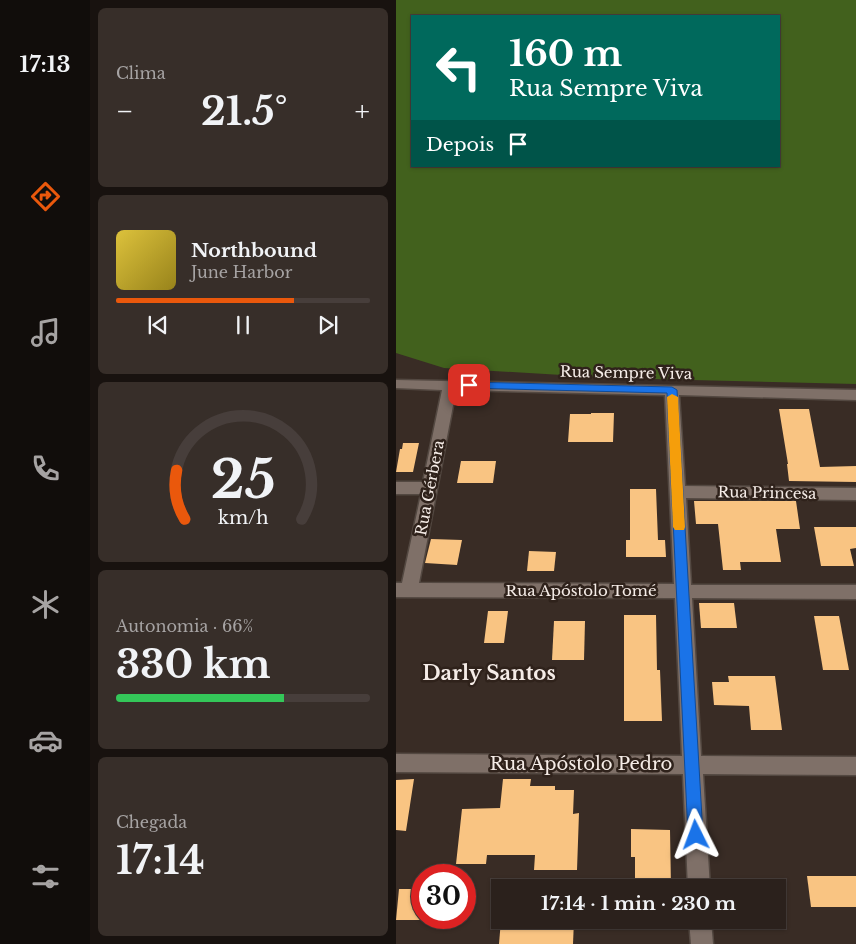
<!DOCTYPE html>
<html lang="pt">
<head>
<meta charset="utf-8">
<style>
  :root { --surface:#2b211c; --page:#372e29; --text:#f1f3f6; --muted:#a6a3a3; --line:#473e3b; --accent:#ea580c }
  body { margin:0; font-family:"Libre Baskerville",serif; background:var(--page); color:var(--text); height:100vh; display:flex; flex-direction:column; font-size:19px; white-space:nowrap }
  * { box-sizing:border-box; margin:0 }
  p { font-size:16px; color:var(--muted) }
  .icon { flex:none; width:28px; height:28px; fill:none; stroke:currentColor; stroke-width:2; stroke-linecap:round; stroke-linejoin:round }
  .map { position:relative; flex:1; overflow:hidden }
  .panel { display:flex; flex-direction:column; gap:8px; padding:8px; background:#18120f; width:306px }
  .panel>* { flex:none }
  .hud { position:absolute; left:15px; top:15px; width:369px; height:152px; border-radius:0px; box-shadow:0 1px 4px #0004,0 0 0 1px var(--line); background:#00695c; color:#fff; overflow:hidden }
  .speed { position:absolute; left:15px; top:864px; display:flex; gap:10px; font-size:25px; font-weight:700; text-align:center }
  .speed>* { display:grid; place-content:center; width:65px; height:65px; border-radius:50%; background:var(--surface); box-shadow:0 1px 4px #0004,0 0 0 1px var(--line); line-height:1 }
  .speed .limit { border:8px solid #d22; background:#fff; color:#111 }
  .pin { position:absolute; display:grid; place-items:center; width:42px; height:42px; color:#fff; margin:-21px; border-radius:10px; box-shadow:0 2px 8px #0006 }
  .me { position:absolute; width:55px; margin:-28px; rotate:357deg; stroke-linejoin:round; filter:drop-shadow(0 0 4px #0008) }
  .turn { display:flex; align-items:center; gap:18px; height:105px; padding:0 15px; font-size:22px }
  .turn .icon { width:65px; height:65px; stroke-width:2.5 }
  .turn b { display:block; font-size:35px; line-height:42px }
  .then { display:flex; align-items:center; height:48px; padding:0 15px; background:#0003; gap:10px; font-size:19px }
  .big { font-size:38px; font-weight:700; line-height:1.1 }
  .panel .card { flex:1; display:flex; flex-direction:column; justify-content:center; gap:8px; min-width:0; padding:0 18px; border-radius:8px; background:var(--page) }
  .panel .dial { align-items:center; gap:0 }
  .dial svg { height:130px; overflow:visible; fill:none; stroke:var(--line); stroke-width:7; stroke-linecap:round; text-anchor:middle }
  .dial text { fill:var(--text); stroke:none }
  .song { display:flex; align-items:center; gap:15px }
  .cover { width:60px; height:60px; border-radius:8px; background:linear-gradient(135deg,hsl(50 70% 55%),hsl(50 70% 35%)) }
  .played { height:5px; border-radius:2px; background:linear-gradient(90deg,var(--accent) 70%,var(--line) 70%) }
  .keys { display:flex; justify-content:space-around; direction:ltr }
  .heat { display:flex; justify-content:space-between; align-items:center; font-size:28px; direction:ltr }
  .charge { height:8px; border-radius:4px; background:linear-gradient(90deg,#34c759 66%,var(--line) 0) }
  .trip { position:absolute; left:95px; top:879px; width:295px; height:50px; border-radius:0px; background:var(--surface); box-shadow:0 1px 4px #0004,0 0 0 1px var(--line); font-weight:700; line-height:50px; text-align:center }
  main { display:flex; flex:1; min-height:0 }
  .menu { display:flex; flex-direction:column; width:90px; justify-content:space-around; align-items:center; background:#110d0b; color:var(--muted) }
  .menu .icon { width:35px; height:35px }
  .menu .selected { color:var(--accent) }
  .menu b { font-size:22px; color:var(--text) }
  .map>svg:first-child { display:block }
</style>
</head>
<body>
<main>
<nav class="menu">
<b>17:13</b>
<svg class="icon selected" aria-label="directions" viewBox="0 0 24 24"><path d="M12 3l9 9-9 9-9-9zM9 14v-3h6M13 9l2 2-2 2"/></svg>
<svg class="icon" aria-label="music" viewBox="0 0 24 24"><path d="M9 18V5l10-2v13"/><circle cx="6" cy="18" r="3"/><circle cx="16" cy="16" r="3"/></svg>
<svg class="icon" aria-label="phone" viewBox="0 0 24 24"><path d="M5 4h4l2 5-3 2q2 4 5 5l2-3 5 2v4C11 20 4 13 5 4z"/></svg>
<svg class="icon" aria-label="climate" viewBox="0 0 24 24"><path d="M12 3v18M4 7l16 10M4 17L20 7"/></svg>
<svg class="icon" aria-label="car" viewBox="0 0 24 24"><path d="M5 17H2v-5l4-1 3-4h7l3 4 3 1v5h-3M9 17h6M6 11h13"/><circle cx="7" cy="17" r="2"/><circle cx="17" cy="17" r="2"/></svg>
<svg class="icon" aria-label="filters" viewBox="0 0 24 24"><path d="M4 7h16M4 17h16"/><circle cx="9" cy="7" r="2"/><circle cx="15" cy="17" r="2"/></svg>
</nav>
<section class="panel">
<div class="card"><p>Clima</p>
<div class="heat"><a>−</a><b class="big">21.5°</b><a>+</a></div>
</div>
<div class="card">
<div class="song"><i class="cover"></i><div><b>Northbound</b><p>June Harbor</p></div></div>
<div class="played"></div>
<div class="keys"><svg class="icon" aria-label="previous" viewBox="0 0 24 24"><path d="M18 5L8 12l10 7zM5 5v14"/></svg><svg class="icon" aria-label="pause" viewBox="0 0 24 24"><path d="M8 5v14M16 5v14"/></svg><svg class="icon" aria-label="next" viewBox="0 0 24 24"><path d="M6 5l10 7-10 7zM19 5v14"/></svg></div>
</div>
<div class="card dial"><svg viewBox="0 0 100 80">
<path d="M14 69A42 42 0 1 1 86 69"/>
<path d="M14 69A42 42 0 0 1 9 39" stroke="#ea580c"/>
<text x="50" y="56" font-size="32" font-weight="700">25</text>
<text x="50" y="72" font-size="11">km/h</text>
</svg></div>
<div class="card"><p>Autonomia · 66%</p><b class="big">330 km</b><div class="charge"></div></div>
<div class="card"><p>Chegada</p><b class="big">17:14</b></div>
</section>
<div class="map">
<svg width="460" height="944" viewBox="0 0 460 944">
  <rect width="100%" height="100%" fill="#392c25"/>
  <!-- green -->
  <path fill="#42611d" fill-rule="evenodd" d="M0,0h460v384l-244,-6 -168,-10 -48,-15zM16,16h366v150h-366z"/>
  <!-- building -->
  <g fill="#f9c482">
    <path d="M383,409h30l11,58 36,-1v16l-67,-1 -2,-17h1z"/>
    <path d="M195,413h23l-1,29h-45l2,-28h21z"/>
    <path d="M7,443h16l-6,29h-17l4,-23h2z"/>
    <path d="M65,461h35l-3,22h-36z"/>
    <path d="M234,489h26l2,51h7l1,17h-40v-17h4z"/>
    <path d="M298,501h102l4,28h-24l5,33h-41l1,8h-18l-5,-46h-22z"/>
    <path d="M418,527h42v21l-6,1 4,17h-33z"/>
    <path d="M35,539l31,1 -5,25 -32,-2z"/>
    <path d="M133,551l27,1 -2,19h-27z"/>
    <path d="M303,603h35l3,25h-36z"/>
    <path d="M92,611h20l-4,32h-20z"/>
    <path d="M228,615h32l1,55h3l2,51h-38z"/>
    <path d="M418,616h25l10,54h-26z"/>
    <path d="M158,621h31l-1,39h-32z"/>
    <path d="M332,676h47l7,54h-31l-2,-24 -35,-1 -2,-23h17z"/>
    <path d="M18,779l-8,52 -10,-1v-50z"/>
    <path d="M107,779h28l-1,7h25v4h19l-1,24 6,-1 -2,57h-43l1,-15h-48l-1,9h-30l6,-55 38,-1z"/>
    <path d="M235,829l39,1 1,58h-36v-31h-4z"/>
    <path d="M411,876h49v31h-45z"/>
    <path d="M3,889h23v31h-26z"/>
    <path d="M105,920h73l-1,24h-74z"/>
  </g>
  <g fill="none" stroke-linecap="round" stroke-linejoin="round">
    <!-- minor casing -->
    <g stroke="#534841" stroke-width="3">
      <g id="minor">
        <path d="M0,380l460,10v10l-177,-5 6,91 171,2v12l-170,-2 5,87h165v14l-164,-1 9,158 155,1v18l-153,-1 7,114h-22l-5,-114 -287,-2v-18l286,2 -7,-158 -279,-1v-14h6l19,-89h-25v-12h27l19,-92 -46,-2zM60,390l209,5 9,189 -255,-1z"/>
        <path d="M293,920h22l2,24h-22z"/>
      </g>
    </g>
    <!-- minor -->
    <use href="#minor" fill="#7f7068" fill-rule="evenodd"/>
  </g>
  <!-- route -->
  <path fill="#1a73e8" stroke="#114b97" d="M73,382l203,5 5,3 26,445 -2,5 -5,2 -6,-2 -2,-5 -21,-442 -202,-5 -2,-3z"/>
  <!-- slow -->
  <path fill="#f59e0b" d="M276,394l6,3 7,130 -1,3h-9l-2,-3 -6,-130z"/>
  <g text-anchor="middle" stroke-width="5" stroke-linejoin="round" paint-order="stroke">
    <!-- street labels -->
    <g font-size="15" fill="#f5ece7" stroke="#2f221b">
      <text transform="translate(230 373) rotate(1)" y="5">Rua Sempre Viva</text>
      <text transform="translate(34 488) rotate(-79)" y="5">Rua Gérbera</text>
      <text transform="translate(371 493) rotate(1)" y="5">Rua Princesa</text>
      <text x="185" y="596">Rua Apóstolo Tomé</text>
    </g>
    <!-- near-street labels -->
    <g font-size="18" fill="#f5ece7" stroke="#2f221b">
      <text x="185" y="770">Rua Apóstolo Pedro</text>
    </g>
    <!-- district labels -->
    <g font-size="20" font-weight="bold" fill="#f5ece7" stroke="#2f221b">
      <text x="93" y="680">Darly Santos</text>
    </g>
  </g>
</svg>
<div class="speed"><div class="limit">30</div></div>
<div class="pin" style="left:73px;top:385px;background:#d93025"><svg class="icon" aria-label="arrive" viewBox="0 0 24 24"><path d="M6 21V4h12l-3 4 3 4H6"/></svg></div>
<svg class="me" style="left:300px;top:835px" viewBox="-20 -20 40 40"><path d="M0-17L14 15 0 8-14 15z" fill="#1a73e8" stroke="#fff" stroke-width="4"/></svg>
<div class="trip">17:14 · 1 min · 230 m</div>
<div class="hud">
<div class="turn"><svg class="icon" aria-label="left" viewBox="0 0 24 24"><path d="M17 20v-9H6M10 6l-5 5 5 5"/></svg><div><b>160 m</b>Rua Sempre Viva</div></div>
<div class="then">Depois<svg class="icon" aria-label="arrive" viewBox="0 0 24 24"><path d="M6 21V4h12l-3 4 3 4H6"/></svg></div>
</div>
</div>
</main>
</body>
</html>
